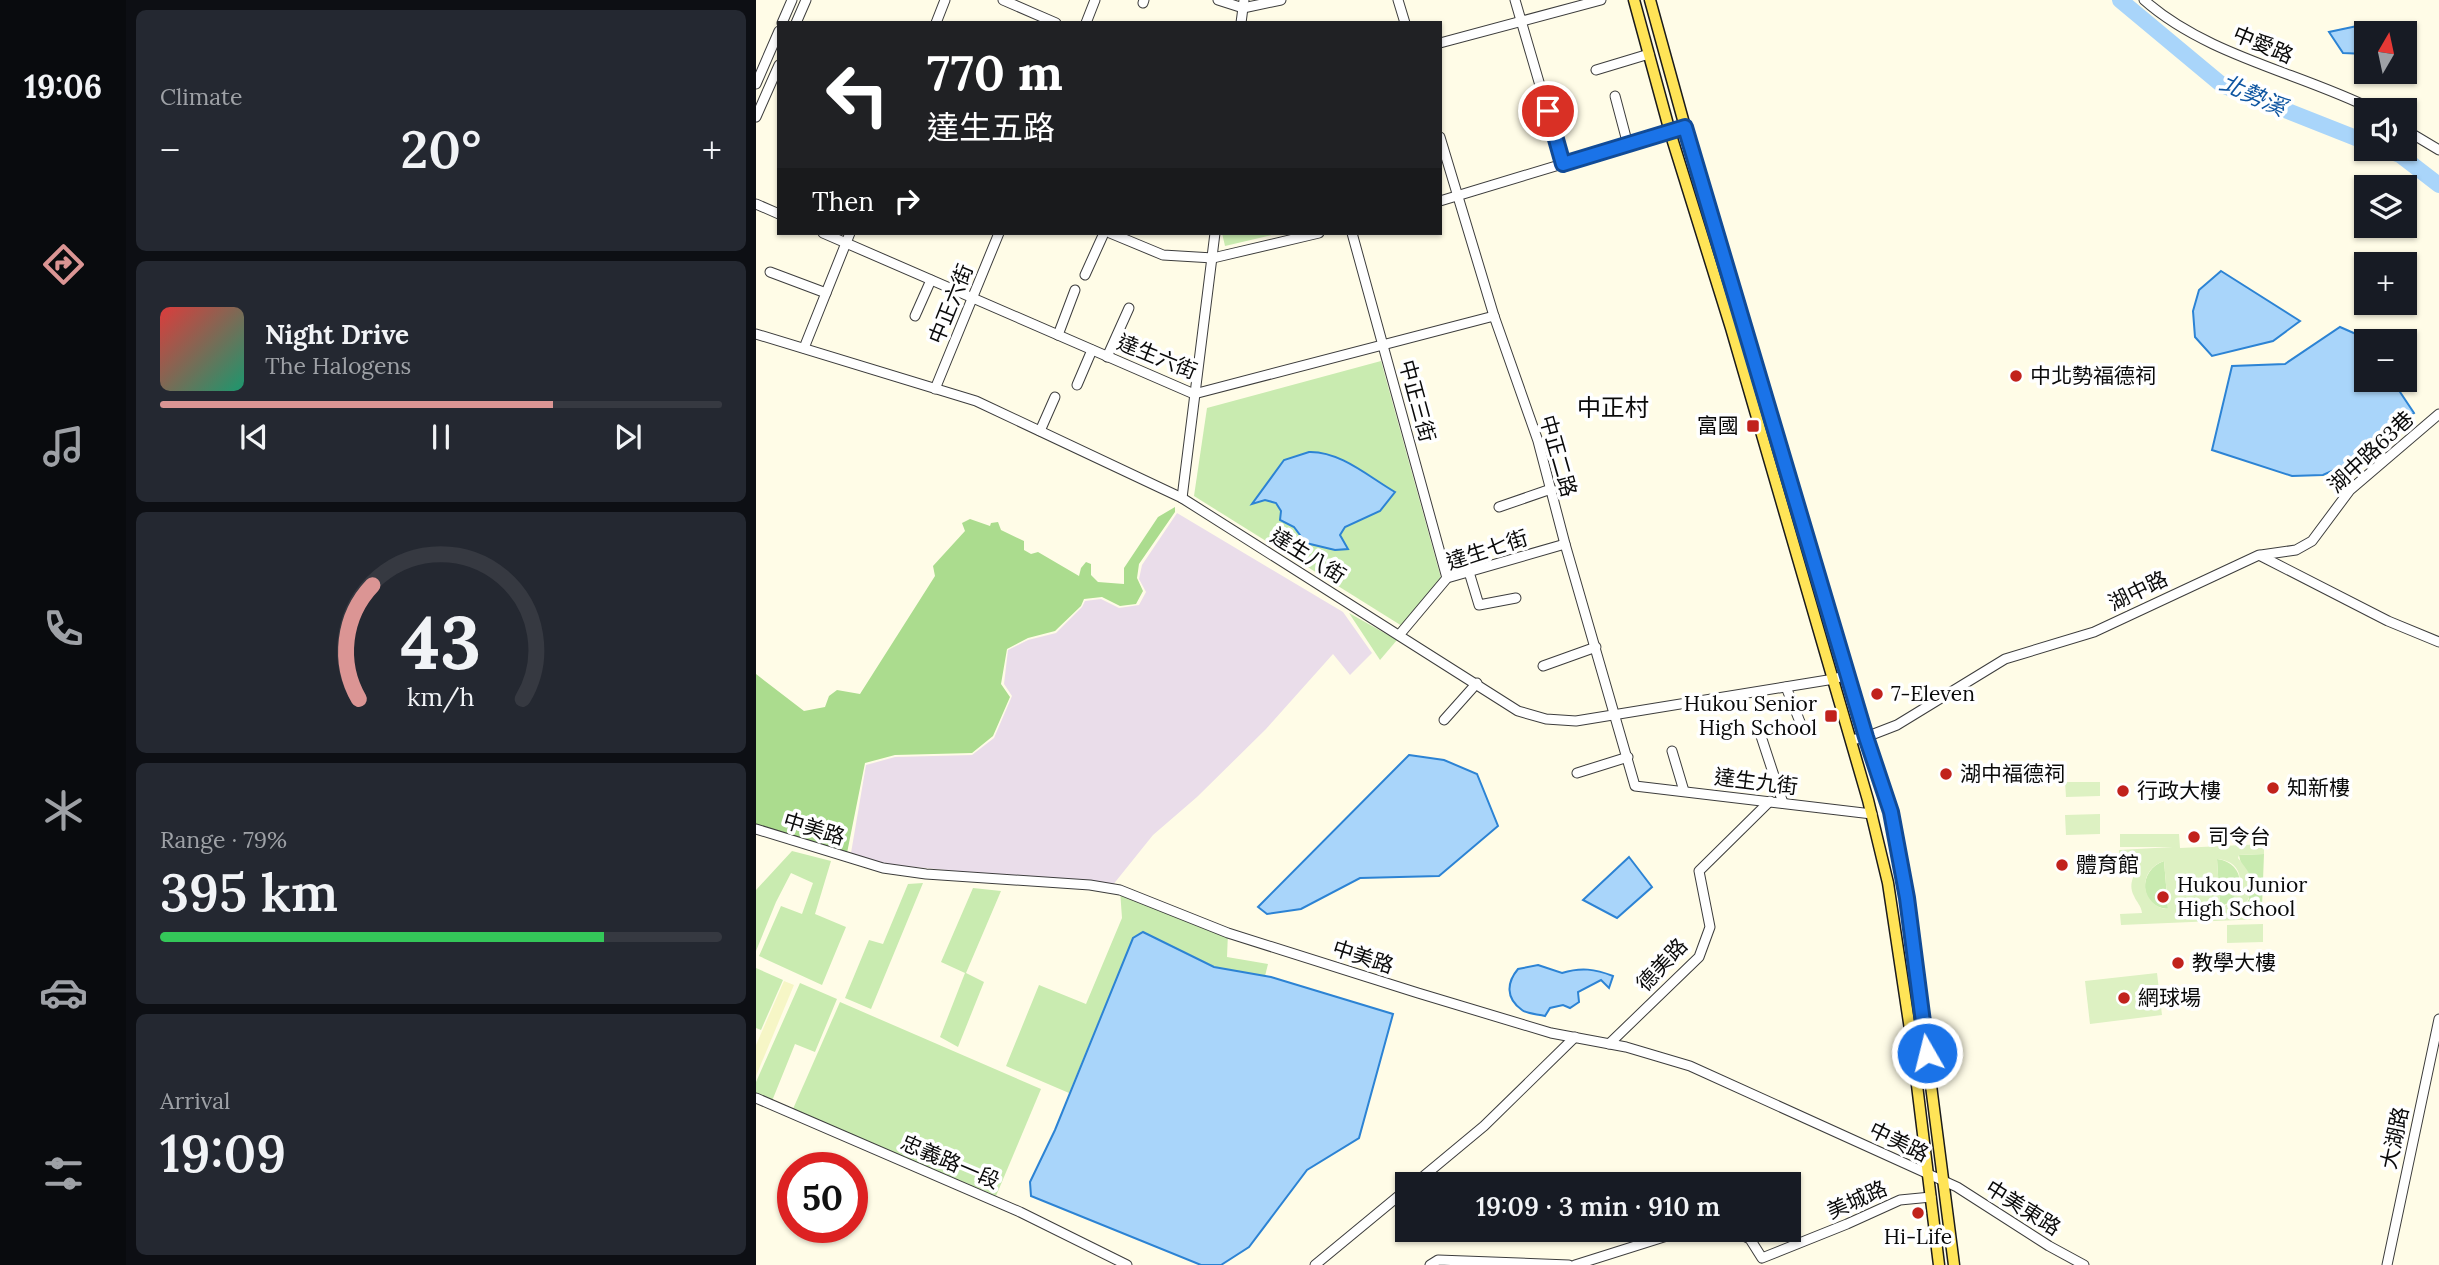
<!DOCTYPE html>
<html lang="en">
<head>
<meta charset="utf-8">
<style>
  :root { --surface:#171b24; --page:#242831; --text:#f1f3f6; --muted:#9ea1a6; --line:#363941; --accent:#db9594 }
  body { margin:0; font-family:Lora,"Noto Sans TC",serif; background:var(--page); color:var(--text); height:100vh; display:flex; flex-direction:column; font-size:26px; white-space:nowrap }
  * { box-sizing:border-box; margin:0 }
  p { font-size:23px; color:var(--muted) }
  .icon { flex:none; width:38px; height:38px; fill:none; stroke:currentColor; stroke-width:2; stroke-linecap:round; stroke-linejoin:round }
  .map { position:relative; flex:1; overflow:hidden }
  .sheet { display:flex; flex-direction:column; gap:10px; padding:10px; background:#0d0f14; width:630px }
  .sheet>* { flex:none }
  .guide { position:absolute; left:21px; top:21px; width:665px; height:214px; border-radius:0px; box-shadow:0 2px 5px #0004; background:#202124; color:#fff; overflow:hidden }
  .needle { width:46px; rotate:9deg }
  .fabs { position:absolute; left:1598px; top:21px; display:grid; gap:14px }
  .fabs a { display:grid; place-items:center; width:63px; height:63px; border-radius:0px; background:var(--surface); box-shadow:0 2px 5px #0004; font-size:35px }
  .speed { position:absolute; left:21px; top:1152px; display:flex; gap:14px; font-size:35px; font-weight:700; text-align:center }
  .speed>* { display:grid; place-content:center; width:91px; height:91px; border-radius:50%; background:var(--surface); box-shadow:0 2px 5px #0004; line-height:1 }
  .speed .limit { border:10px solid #d22; background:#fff; color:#111 }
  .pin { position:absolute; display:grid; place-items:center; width:60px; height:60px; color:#fff; margin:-30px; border:4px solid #fff; border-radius:50%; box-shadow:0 2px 7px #0007 }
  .me { position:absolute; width:77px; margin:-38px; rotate:352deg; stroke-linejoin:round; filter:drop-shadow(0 0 5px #0008) }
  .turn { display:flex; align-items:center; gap:24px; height:147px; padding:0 35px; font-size:32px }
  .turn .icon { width:91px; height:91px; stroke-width:2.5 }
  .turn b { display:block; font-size:49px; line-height:60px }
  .then { display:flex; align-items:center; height:66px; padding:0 35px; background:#0003; gap:14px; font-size:26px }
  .big { font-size:52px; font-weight:600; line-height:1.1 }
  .sheet .card { flex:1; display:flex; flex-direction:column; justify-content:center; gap:10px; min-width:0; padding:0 24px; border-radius:10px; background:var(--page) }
  .sheet .dial { align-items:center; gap:0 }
  .dial svg { height:182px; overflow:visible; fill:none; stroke:var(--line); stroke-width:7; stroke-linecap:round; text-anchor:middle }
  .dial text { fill:var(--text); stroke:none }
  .song { display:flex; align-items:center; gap:21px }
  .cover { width:84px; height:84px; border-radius:10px; background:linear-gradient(135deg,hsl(0 70% 55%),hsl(160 70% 35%)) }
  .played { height:7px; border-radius:4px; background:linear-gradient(90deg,var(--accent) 70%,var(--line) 70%) }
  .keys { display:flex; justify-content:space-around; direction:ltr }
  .heat { display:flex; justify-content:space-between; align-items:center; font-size:38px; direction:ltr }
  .charge { height:10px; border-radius:5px; background:linear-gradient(90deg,#34c759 79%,var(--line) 0) }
  .trip { position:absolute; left:639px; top:1172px; width:406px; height:70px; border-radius:0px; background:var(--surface); box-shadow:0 2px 5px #0004; font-weight:600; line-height:70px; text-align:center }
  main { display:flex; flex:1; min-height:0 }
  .dock { display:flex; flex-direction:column; width:126px; justify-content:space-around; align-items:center; background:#090b0e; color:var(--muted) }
  .dock .icon { width:49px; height:49px }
  .dock .selected { color:var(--accent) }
  .dock b { font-size:32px; color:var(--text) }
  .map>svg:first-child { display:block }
</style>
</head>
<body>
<main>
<nav class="dock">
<b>19:06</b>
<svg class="icon selected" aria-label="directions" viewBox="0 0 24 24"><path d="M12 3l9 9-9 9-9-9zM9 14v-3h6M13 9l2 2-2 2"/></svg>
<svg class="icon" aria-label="music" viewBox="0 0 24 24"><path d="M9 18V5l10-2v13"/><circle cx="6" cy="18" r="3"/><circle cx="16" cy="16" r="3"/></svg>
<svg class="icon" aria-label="phone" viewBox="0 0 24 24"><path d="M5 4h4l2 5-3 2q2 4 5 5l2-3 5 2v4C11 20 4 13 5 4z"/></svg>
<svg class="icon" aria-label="climate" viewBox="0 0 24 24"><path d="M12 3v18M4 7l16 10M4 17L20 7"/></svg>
<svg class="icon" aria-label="car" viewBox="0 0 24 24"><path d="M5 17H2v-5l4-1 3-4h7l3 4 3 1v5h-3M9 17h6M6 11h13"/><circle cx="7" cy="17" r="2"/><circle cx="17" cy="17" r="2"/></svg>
<svg class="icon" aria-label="filters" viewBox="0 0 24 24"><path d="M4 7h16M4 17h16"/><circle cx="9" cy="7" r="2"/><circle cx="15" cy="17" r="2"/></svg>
</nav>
<section class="sheet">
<div class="card"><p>Climate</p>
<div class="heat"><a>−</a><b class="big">20°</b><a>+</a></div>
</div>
<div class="card">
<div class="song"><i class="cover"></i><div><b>Night Drive</b><p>The Halogens</p></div></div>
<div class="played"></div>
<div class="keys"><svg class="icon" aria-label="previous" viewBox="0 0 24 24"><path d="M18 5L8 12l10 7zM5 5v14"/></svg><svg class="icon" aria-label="pause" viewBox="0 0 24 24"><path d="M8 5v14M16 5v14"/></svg><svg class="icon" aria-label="next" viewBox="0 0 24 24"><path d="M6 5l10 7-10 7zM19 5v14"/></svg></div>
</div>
<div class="card dial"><svg viewBox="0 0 100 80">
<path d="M14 69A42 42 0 1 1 86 69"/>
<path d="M14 69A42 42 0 0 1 20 19" stroke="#db9594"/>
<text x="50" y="56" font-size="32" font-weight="700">43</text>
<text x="50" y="72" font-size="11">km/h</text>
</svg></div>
<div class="card"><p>Range · 79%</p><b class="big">395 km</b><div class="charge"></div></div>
<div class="card"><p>Arrival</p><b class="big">19:09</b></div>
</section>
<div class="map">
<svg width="1683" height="1265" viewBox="0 0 1683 1265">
  <rect width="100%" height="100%" fill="#fffce7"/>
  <!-- industrial -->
  <path fill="#eaddea" d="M421,513l166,99 29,41 -22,22 -17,-21 -67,75 -69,68 -44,38 -41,51 -228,-22 -33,-11 15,-88 29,-8 77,-2 22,-17 18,-42 -8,-12 4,-34 20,-10 28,-7 26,-26 3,-6 16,-2 18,9 20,-3 7,-13 -7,-13 3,-14z"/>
  <!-- farmland -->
  <path fill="#f6f6c6" d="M28,981l10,4 -38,91v-31z"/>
  <!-- green -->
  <g fill="#c9ebb0">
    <path d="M466,233h58l-55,13z"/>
    <path d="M625,361l60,217 -39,48 -208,-130 13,-88z"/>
    <path d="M593,613l48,27 -17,20z"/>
    <path d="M36,851l39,10 -16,53 31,13 -24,58 -63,-29 22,-50 21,8 11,-31 -22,-10 -15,29 -20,49v-61z"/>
    <path d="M1508,854l-2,53 -19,1 6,-9 -10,-44z"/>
    <path d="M1461,859c29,3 31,41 3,47z"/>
    <path d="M1408,861l4,48c-30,-2 -30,-39 -4,-48z"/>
    <path d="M167,883l-52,126 -26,-11 24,-58 14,4 25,-60z"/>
    <path d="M217,888l28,3 -35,82 18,9 -26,65 -18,-10 25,-64 -24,-11z"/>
    <path d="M364,890l108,43 -1,24 41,7 -3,12 -50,-9 -73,-35 -9,6 -64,155 -63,-27 33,-81 47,19 36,-86z"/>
    <path d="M0,968l27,12 -22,50 -5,-2z"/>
    <path d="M44,983l37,16 -22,53 -20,-8 -23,57 -16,-8v-11z"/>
    <path d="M84,1002l201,87 -45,107 -203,-87z"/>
  </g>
  <!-- forest -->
  <path fill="#abdc8e" d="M419,507v5l-36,52 -2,14 6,13 -7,13 -16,2 -18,-9 -18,2 -3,7 -26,25 -27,7 -21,11 -6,35 9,13 -17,39 -21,17 -77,2 -30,8 -18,90 -91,-28v-151l48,37 21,-4 4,-11 8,-6 23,4 75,-118 -2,-10 32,-35 -3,-8 8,-4 20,7 1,-3 7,-1 3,8 23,11v9l7,4 7,-2 41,24 2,-8 5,-6 5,2v11l7,7 26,2v-16l34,-51z"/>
  <!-- pitch -->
  <g fill="#ddf1c2" fill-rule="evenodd">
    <path d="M1309,782h35v14l-34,1z"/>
    <path d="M1344,814v20l-34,1 -1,-20z"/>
    <path d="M1364,834h59l1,14 84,-4v10l-25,1 -1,3c16,20 19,26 6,49h18v12l-141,6 -1,-11 22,-1c-1,-8 -5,-10 -8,-17 -7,-14 2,-22 6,-35l-2,-2h-19v-9l54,-3h-53zM1461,859c29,2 29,32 8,47h-5zM1408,861l4,47 -4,1c-25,-8 -25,-40 0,-48z"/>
    <path d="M1507,924v18l-36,1v-18z"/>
    <path d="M1401,973l5,42 -72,9 -5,-43z"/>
  </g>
  <!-- water -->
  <g fill="#a9d5fa" stroke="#2c83d4" stroke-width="2">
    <path d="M1601,26l31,3 -4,4h-18l-1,21 -22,-1 -14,-21z"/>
    <path d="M1465,271l79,50 -27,20 -61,15 -17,-19 -2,-26 6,-21z"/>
    <path d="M1584,327l32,14h-6v39h26l22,33 -71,53 -20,9 -31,1 -80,-26 20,-84 53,-2z"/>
    <path d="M553,452c31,-1 60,25 86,40l-15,19 -35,16 -5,8 8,14 -13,1 -29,-7 -12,-16 -14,-7 1,-9 -5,-8 -11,-3 -13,4 32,-44z"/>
    <path d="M653,755l35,5 33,14 21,52 -59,50 -79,2 -59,31 -34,5 -9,-7z"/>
    <path d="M873,857l23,30 -35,31 -34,-18z"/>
    <path d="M387,932l71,35 57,10 122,37 -34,124 -52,32 -58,77 -28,18h-20l-170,-69 -1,-14 25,-52 78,-192z"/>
    <path d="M782,965l24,8c19,-6 33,-4 51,3l-4,12 -8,-8 -23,12 1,10 -9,6 -7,-3 -13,3 -5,8c-7,-2 -18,-2 -23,-6 -17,-12 -15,-28 -4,-41z"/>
  </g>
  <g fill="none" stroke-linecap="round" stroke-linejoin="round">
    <!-- river -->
    <g stroke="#a9d5fa" stroke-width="16">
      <path d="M1364,0l102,85 144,57"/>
      <path d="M1627,149l17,6 39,30"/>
    </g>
    <!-- minor casing -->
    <g stroke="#3d3d3d" stroke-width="11">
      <g id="minor">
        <path d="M247,0l53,23"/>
        <path d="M462,0l25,8 38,-8"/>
        <path d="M642,0l7,23"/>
        <path d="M759,0l48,164"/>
        <path d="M1388,0c63,56 157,73 230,110"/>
        <path d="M387,3l1,-3"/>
        <path d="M26,23l10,-23"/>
        <path d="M40,23l10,-23"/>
        <path d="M180,23l9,-23"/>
        <path d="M330,23l9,-23"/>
        <path d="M485,23l3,-23"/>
        <path d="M684,43l161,-43"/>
        <path d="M840,70l53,-16"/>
        <path d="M0,84l23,-53"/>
        <path d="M859,96l13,49"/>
        <path d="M0,117l23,-52"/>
        <path d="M1648,129l35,21"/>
        <path d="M684,137l54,179 44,125 27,103 70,242 237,28"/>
        <path d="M684,201l245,-74"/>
        <path d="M0,204l23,10"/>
        <path d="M67,233l371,161 300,-78"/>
        <path d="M354,233l53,22 50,3 106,-25"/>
        <path d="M596,233l95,345"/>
        <path d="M14,272l56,21"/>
        <path d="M329,275l19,-42"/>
        <path d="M159,316l16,-36"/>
        <path d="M0,334l220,67 206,97 336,213 28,8 30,2 258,-42 15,-5"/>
        <path d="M302,335l17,-45"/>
        <path d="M48,348l46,-115"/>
        <path d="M351,357l22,-49"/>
        <path d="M321,385l15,-35"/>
        <path d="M179,389l64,-156"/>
        <path d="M284,431l15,-34"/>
        <path d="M426,498l33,-265"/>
        <path d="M743,507l52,-18"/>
        <path d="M1505,555l35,-5 16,-9 38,-51 89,-76"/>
        <path d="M713,572l10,33 37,-7"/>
        <path d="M644,634l47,-56 118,-34"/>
        <path d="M787,666l53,-19"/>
        <path d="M1030,687l16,40"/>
        <path d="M688,720l33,-37"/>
        <path d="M1001,724l26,79"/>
        <path d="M1095,740l15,-3 31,-12 108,-66 89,-27 165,-77 129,66 51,21"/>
        <path d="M916,751l12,40"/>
        <path d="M821,773l51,-16"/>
        <path d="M0,829l127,39 43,6 164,11 30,5 108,43 190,60 133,40 75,14 64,19 267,121 92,59 35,19"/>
        <path d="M853,1044l90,-87 11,-30 -11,-56 71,-70"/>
        <path d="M0,1098l264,114 107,53"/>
        <path d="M657,1185l71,-59 91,-89"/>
        <path d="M975,1230l19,9 12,19 85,-34 53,-24 31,-3"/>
        <path d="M559,1265l92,-76"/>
        <path d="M674,1265l8,-5 131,5"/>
        <path d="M819,1265l111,-35"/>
        <path d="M1631,1265l52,-246"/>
      </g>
    </g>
    <!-- major casing -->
    <g stroke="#1b1b1b" stroke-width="13">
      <g id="major">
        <path d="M878,0l36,132 61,196 137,472 20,83 23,153 28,229"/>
        <path d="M894,0l35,127 181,610 25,75 16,86 47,367"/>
      </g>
    </g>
    <!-- minor -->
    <use href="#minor" stroke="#fff" stroke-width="9"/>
    <!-- major -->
    <use href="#major" stroke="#ffe457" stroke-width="10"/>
  </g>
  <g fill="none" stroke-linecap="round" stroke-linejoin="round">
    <!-- route casing -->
    <g stroke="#114b97" stroke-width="18">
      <path id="route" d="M792,111l15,53 122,-37 181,610 25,75 16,86 20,155"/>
    </g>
    <!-- route -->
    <use href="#route" stroke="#1a73e8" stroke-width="12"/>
  </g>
  <!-- markers -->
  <g fill="#c1221c" stroke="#fff" stroke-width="2.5">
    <circle cx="1260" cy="376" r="7"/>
    <rect x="990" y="419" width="14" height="14" rx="3.5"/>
    <circle cx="1121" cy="694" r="7"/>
    <rect x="1068" y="709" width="14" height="14" rx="3.5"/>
    <circle cx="1190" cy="774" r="7"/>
    <circle cx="1517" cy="788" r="7"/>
    <circle cx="1367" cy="791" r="7"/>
    <circle cx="1438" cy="837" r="7"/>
    <circle cx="1306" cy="865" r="7"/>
    <circle cx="1407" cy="897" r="7"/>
    <circle cx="1422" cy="963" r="7"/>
    <circle cx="1368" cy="998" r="7"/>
    <circle cx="1162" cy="1213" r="7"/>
  </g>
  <g text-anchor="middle" stroke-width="7" stroke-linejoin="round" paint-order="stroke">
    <!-- street labels -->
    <g font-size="21" fill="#0a0a0a" stroke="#fff">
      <text transform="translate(1507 45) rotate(23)" y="7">中愛路</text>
      <text transform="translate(195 304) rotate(-68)" y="7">中正六街</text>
      <text transform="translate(401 357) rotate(22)" y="7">達生六街</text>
      <text transform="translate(661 401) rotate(75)" y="7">中正三街</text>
      <text transform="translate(1615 452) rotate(-43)" y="7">湖中路63巷</text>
      <text transform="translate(802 456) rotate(74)" y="7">中正二路</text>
      <text transform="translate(731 550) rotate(-18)" y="7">達生七街</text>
      <text transform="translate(552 556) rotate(32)" y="7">達生八街</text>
      <text transform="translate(1382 591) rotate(-26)" y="7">湖中路</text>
      <text transform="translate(1000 782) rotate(7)" y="7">達生九街</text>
      <text transform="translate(58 829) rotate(17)" y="7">中美路</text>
      <text transform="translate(607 957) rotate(18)" y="7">中美路</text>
      <text transform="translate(906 965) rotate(-47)" y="7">德美路</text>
      <text transform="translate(1639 1138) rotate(-78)" y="7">大湖路</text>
      <text transform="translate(1143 1142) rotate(26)" y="7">中美路</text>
      <text transform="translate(194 1162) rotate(23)" y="7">忠義路一段</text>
      <text transform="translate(1101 1200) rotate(-24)" y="7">美城路</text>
      <text transform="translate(1267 1208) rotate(32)" y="7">中美東路</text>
    </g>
    <!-- poi labels -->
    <g font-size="21" fill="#0a0a0a" stroke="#fff" text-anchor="start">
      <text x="1274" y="383">中北勢福德祠</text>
      <text x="983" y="433" text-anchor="end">富國</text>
      <text x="1135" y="701">7-Eleven</text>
      <text x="1061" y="711" text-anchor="end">Hukou Senior<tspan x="1061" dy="24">High School</tspan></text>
      <text x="1204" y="781">湖中福德祠</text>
      <text x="1531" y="795">知新樓</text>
      <text x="1381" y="798">行政大樓</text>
      <text x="1452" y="844">司令台</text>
      <text x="1320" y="872">體育館</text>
      <text x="1421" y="892">Hukou Junior<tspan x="1421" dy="24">High School</tspan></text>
      <text x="1436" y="970">教學大樓</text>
      <text x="1382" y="1005">網球場</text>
      <text x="1162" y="1244" text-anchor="middle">Hi-Life</text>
    </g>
    <!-- water labels -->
    <g font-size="23" font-style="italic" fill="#0e55a1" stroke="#fff">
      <text transform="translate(1497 95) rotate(24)" y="8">北勢溪</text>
    </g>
    <!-- quarter labels -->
    <g font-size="24" fill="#0a0a0a" stroke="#fff">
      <text x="857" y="416">中正村</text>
    </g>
  </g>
</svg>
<div class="fabs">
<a><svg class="needle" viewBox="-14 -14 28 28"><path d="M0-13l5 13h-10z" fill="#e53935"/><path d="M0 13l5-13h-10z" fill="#9ea1a6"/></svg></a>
<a><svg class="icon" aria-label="sound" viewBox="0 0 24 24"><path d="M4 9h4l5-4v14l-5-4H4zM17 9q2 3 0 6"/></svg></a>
<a><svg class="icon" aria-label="layers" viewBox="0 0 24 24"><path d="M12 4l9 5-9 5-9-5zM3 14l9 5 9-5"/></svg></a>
<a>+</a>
<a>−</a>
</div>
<div class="speed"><div class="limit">50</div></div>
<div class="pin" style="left:792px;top:111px;background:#d93025"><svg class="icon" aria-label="arrive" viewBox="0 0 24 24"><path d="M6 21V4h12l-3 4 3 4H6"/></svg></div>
<svg class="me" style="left:1171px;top:1053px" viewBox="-20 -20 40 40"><circle r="17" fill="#1a73e8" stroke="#fff" stroke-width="3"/><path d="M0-11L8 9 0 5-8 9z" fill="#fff"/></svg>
<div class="trip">19:09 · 3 min · 910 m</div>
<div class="guide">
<div class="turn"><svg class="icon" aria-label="left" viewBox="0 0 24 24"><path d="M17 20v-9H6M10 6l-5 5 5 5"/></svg><div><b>770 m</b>達生五路</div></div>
<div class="then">Then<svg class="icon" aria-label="right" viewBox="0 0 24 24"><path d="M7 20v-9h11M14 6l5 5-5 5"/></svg></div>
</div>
</div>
</main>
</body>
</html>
